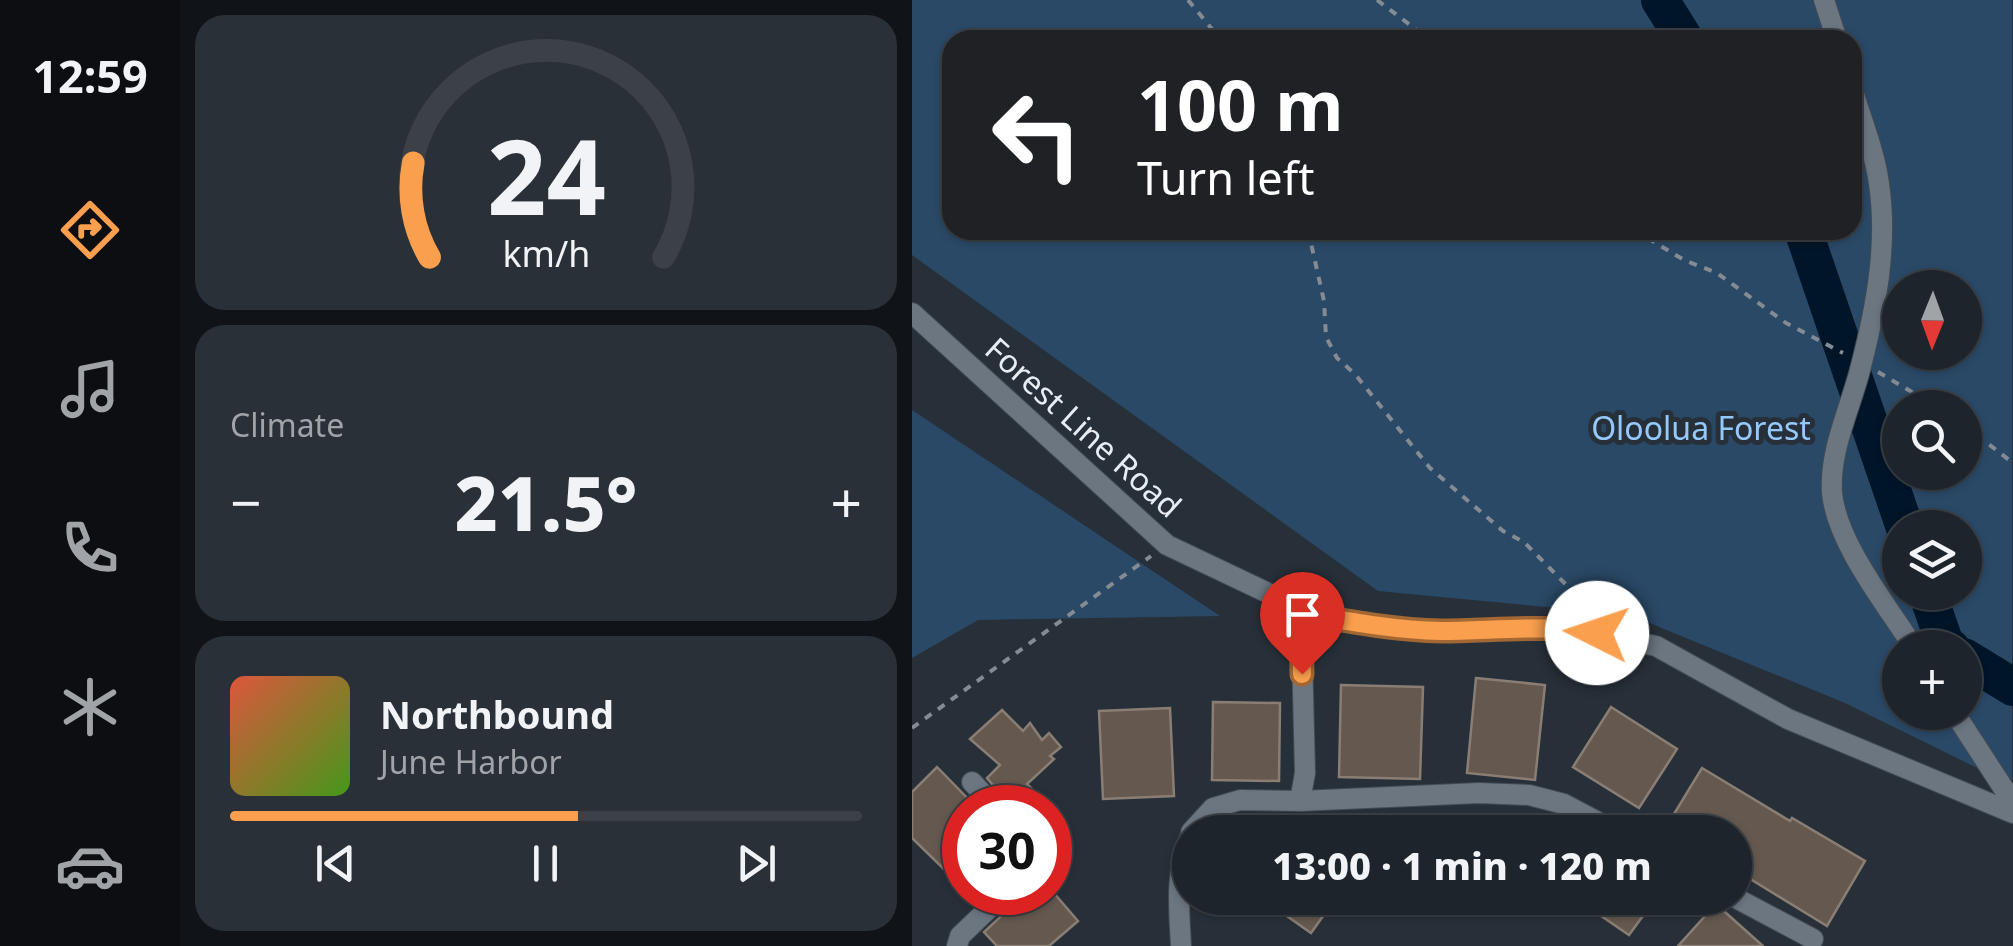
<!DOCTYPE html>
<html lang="en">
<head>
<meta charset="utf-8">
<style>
  :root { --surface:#1d242b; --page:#2a3037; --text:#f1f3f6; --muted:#a0a4a9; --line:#3b4147; --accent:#fa9f4e }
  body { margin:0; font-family:"Noto Sans",sans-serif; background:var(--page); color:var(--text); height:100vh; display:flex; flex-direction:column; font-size:38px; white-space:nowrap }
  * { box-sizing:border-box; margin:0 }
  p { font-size:32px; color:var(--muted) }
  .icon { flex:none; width:55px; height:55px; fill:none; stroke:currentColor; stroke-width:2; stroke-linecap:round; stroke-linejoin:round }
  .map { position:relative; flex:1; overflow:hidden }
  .side { display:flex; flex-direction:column; gap:15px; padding:15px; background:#101418; width:732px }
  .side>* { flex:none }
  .banner { position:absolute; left:30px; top:30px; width:920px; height:210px; border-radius:30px; box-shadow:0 2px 8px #0004,0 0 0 2px var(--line); background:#202124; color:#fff; overflow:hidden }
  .needle { width:65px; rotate:181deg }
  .fabs { position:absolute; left:970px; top:270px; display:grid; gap:20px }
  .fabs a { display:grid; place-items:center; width:100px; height:100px; border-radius:50%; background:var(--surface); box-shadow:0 2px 8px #0004,0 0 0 2px var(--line); font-size:50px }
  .speed { position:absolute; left:30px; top:785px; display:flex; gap:20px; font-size:50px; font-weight:700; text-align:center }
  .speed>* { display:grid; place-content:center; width:130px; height:130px; border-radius:50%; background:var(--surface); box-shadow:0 2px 8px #0004,0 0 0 2px var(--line); line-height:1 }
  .speed .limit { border:15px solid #d22; background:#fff; color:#111 }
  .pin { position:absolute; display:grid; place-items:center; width:85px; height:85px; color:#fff; margin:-102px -42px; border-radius:50% 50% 50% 0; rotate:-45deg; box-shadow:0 0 10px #0007 }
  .pin .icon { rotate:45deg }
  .me { position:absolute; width:110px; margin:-55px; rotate:274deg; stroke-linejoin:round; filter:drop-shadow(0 0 8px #0008) }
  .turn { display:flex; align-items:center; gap:35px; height:210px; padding:0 30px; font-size:45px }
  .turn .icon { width:130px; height:130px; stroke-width:2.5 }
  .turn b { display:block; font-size:70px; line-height:85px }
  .big { font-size:75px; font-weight:800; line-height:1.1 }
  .side .widget { flex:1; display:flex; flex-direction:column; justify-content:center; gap:15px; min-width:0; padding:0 35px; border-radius:30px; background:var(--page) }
  .side .dial { align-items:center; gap:0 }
  .dial svg { height:260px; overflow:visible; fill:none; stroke:var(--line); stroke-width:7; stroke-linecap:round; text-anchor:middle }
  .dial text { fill:var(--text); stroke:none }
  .song { display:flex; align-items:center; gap:30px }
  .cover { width:120px; height:120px; border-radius:15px; background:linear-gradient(135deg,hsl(10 70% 55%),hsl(100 70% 35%)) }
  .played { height:10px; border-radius:5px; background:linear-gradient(90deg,var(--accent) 55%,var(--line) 55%) }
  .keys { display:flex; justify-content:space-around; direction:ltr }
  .heat { display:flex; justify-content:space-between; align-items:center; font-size:55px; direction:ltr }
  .trip { position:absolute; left:260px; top:815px; width:580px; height:100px; border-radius:50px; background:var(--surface); box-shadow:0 2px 8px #0004,0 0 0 2px var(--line); font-weight:800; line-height:100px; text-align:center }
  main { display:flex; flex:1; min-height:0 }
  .menu { display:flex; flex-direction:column; width:180px; justify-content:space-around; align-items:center; background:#0c0e11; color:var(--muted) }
  .menu .icon { width:70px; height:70px }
  .menu .selected { color:var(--accent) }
  .menu b { font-size:45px; color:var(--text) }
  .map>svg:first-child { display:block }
</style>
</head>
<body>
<main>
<nav class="menu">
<b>12:59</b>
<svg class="icon selected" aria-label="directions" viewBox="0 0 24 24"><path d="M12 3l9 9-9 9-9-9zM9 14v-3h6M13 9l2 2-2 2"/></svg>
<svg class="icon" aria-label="music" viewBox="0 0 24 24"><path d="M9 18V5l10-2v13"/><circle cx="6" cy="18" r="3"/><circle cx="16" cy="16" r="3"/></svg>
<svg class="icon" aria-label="phone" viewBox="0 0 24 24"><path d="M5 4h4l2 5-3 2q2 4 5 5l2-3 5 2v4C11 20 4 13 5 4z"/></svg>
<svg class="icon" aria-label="climate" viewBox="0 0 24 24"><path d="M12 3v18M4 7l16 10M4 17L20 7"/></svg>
<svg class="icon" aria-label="car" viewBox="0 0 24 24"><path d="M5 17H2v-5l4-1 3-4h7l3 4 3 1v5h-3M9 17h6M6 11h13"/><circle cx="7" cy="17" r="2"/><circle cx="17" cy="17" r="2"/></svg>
</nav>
<section class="side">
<div class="widget dial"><svg viewBox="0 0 100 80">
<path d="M14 69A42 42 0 1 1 86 69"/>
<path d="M14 69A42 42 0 0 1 9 40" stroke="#fa9f4e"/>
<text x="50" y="56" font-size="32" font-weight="700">24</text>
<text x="50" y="72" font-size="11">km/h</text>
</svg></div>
<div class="widget"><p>Climate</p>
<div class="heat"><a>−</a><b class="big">21.5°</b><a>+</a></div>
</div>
<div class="widget">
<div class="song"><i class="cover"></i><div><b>Northbound</b><p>June Harbor</p></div></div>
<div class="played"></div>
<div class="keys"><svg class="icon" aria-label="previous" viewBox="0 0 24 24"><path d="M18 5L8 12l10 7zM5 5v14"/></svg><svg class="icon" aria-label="pause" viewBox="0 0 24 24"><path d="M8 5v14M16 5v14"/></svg><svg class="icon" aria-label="next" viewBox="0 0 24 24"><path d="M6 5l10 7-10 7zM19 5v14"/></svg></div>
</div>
</section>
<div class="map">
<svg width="1101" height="946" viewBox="0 0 1101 946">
  <rect width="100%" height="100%" fill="#273039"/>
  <!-- green -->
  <g fill="#2a4967" fill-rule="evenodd">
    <path d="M0,0h1100v785l-167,-82 -215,-88 -252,-24 -466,-336zM40,40h900v190h-900zM988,288h64v64h-64zM988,408h64v64h-64zM988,528h64v64h-64zM988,648h64v64h-64z"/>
    <path d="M0,410l308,206 -242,4 -66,38z"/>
  </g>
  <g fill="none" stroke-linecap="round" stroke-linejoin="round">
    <!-- river -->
    <g stroke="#011529" stroke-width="38">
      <path d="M748,0l25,40"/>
      <path d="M891,230l102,298"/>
      <path d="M1015,592l18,52 6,4"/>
      <path d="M1052,657l49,30"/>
    </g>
  </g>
  <!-- building -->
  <g fill="#64584f" stroke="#8a7e74" stroke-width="2.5">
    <path d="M564,678l69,7 -10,95 -68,-7z"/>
    <path d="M429,685l82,2 -3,92 -81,-2z"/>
    <path d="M301,702l67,1 -1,78 -67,-1z"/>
    <path d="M699,707l66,42 -38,59 -66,-41z"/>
    <path d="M258,708l4,88 -71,3 -4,-88z"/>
    <path d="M90,710l21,21 7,-8 12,17 7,-7 12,14 -11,9 4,3 -27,25 5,5 -20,19 -25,-30 13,-13 -30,-26z"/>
    <path d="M25,767l40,41h-13v61l-10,10 -42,-41v-46z"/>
    <path d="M790,768l88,53 2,-3 73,43 -38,65 -93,-57v-37h-71z"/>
    <path d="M115,892h26l25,29 -29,25h-52l-13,-14z"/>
    <path d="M349,898h59l11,7 -20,28z"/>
    <path d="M663,898h81l-27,37z"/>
    <path d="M804,904l47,42h-85z"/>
  </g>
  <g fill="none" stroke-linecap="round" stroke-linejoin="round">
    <!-- minor casing -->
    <g stroke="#434b53" stroke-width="22">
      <g id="minor">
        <path d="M912,0l13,40"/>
        <path d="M940,88c9,31 23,64 27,96 9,60 -3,124 -18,182 -10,41 -32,84 -29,127 5,51 55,112 82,155"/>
        <path d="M0,313l255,232 122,58 12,10 60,11 75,7 138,-2 82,17 132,73 225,94"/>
        <path d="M1042,712l59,91"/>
        <path d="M60,782l24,26"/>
        <path d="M388,801l5,-28 -4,-160"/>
        <path d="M279,832l22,-24 27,-8 60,1 179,-8 50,2 35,9 53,28"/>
        <path d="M822,897l79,42"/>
        <path d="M45,946l3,-10 46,-44"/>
        <path d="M269,946c-2,-38 -6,-73 9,-109"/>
      </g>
    </g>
    <!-- path -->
    <g stroke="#848b93" stroke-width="4" stroke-dasharray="8 8" stroke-linecap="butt">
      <path d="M276,0l33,40"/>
      <path d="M465,0l53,40"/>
      <path d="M396,230l16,71 2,36 11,21 18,16 75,94 73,63 21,11 70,71"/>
      <path d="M722,230l50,30 33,13 69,50 57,30"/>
      <path d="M966,372l61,36"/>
      <path d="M1052,425l49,38"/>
      <path d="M0,728l239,-172"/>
    </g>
    <!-- minor -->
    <use href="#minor" stroke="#6c7680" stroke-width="20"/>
  </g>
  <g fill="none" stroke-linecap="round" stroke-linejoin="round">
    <!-- route casing -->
    <g stroke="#a26733" stroke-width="25">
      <path id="route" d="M390,674l-1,-61c46,8 93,17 140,18 51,0 105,-7 156,2"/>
    </g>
    <!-- route -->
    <use href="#route" stroke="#fa9f4e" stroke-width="18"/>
  </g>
  <g text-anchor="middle" stroke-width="10" stroke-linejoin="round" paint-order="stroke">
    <!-- street labels -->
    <g font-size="32" fill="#e8edf3" stroke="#273039">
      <text transform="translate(171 428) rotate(42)" y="11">Forest Line Road</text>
    </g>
    <!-- park labels -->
    <g font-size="32" fill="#95c8fb" stroke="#273039">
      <text x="789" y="440">Oloolua Forest</text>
    </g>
  </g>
</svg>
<div class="fabs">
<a><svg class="needle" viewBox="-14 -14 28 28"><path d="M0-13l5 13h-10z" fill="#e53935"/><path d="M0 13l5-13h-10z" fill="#a0a4a9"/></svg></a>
<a><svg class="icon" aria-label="search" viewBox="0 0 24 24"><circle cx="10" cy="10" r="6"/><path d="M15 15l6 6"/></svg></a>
<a><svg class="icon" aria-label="layers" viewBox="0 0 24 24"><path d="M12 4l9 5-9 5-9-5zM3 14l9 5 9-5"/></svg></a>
<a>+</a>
</div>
<div class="speed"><div class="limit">30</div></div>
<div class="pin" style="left:390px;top:674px;background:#d93025"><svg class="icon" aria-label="arrive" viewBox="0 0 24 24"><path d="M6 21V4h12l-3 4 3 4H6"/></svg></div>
<svg class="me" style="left:685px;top:633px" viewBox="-20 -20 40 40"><circle r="19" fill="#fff"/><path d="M0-13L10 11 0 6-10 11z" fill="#fa9f4e"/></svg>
<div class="trip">13:00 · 1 min · 120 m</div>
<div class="banner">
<div class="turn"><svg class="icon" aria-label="left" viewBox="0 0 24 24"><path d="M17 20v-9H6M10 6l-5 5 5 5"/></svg><div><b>100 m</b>Turn left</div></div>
</div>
</div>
</main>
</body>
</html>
